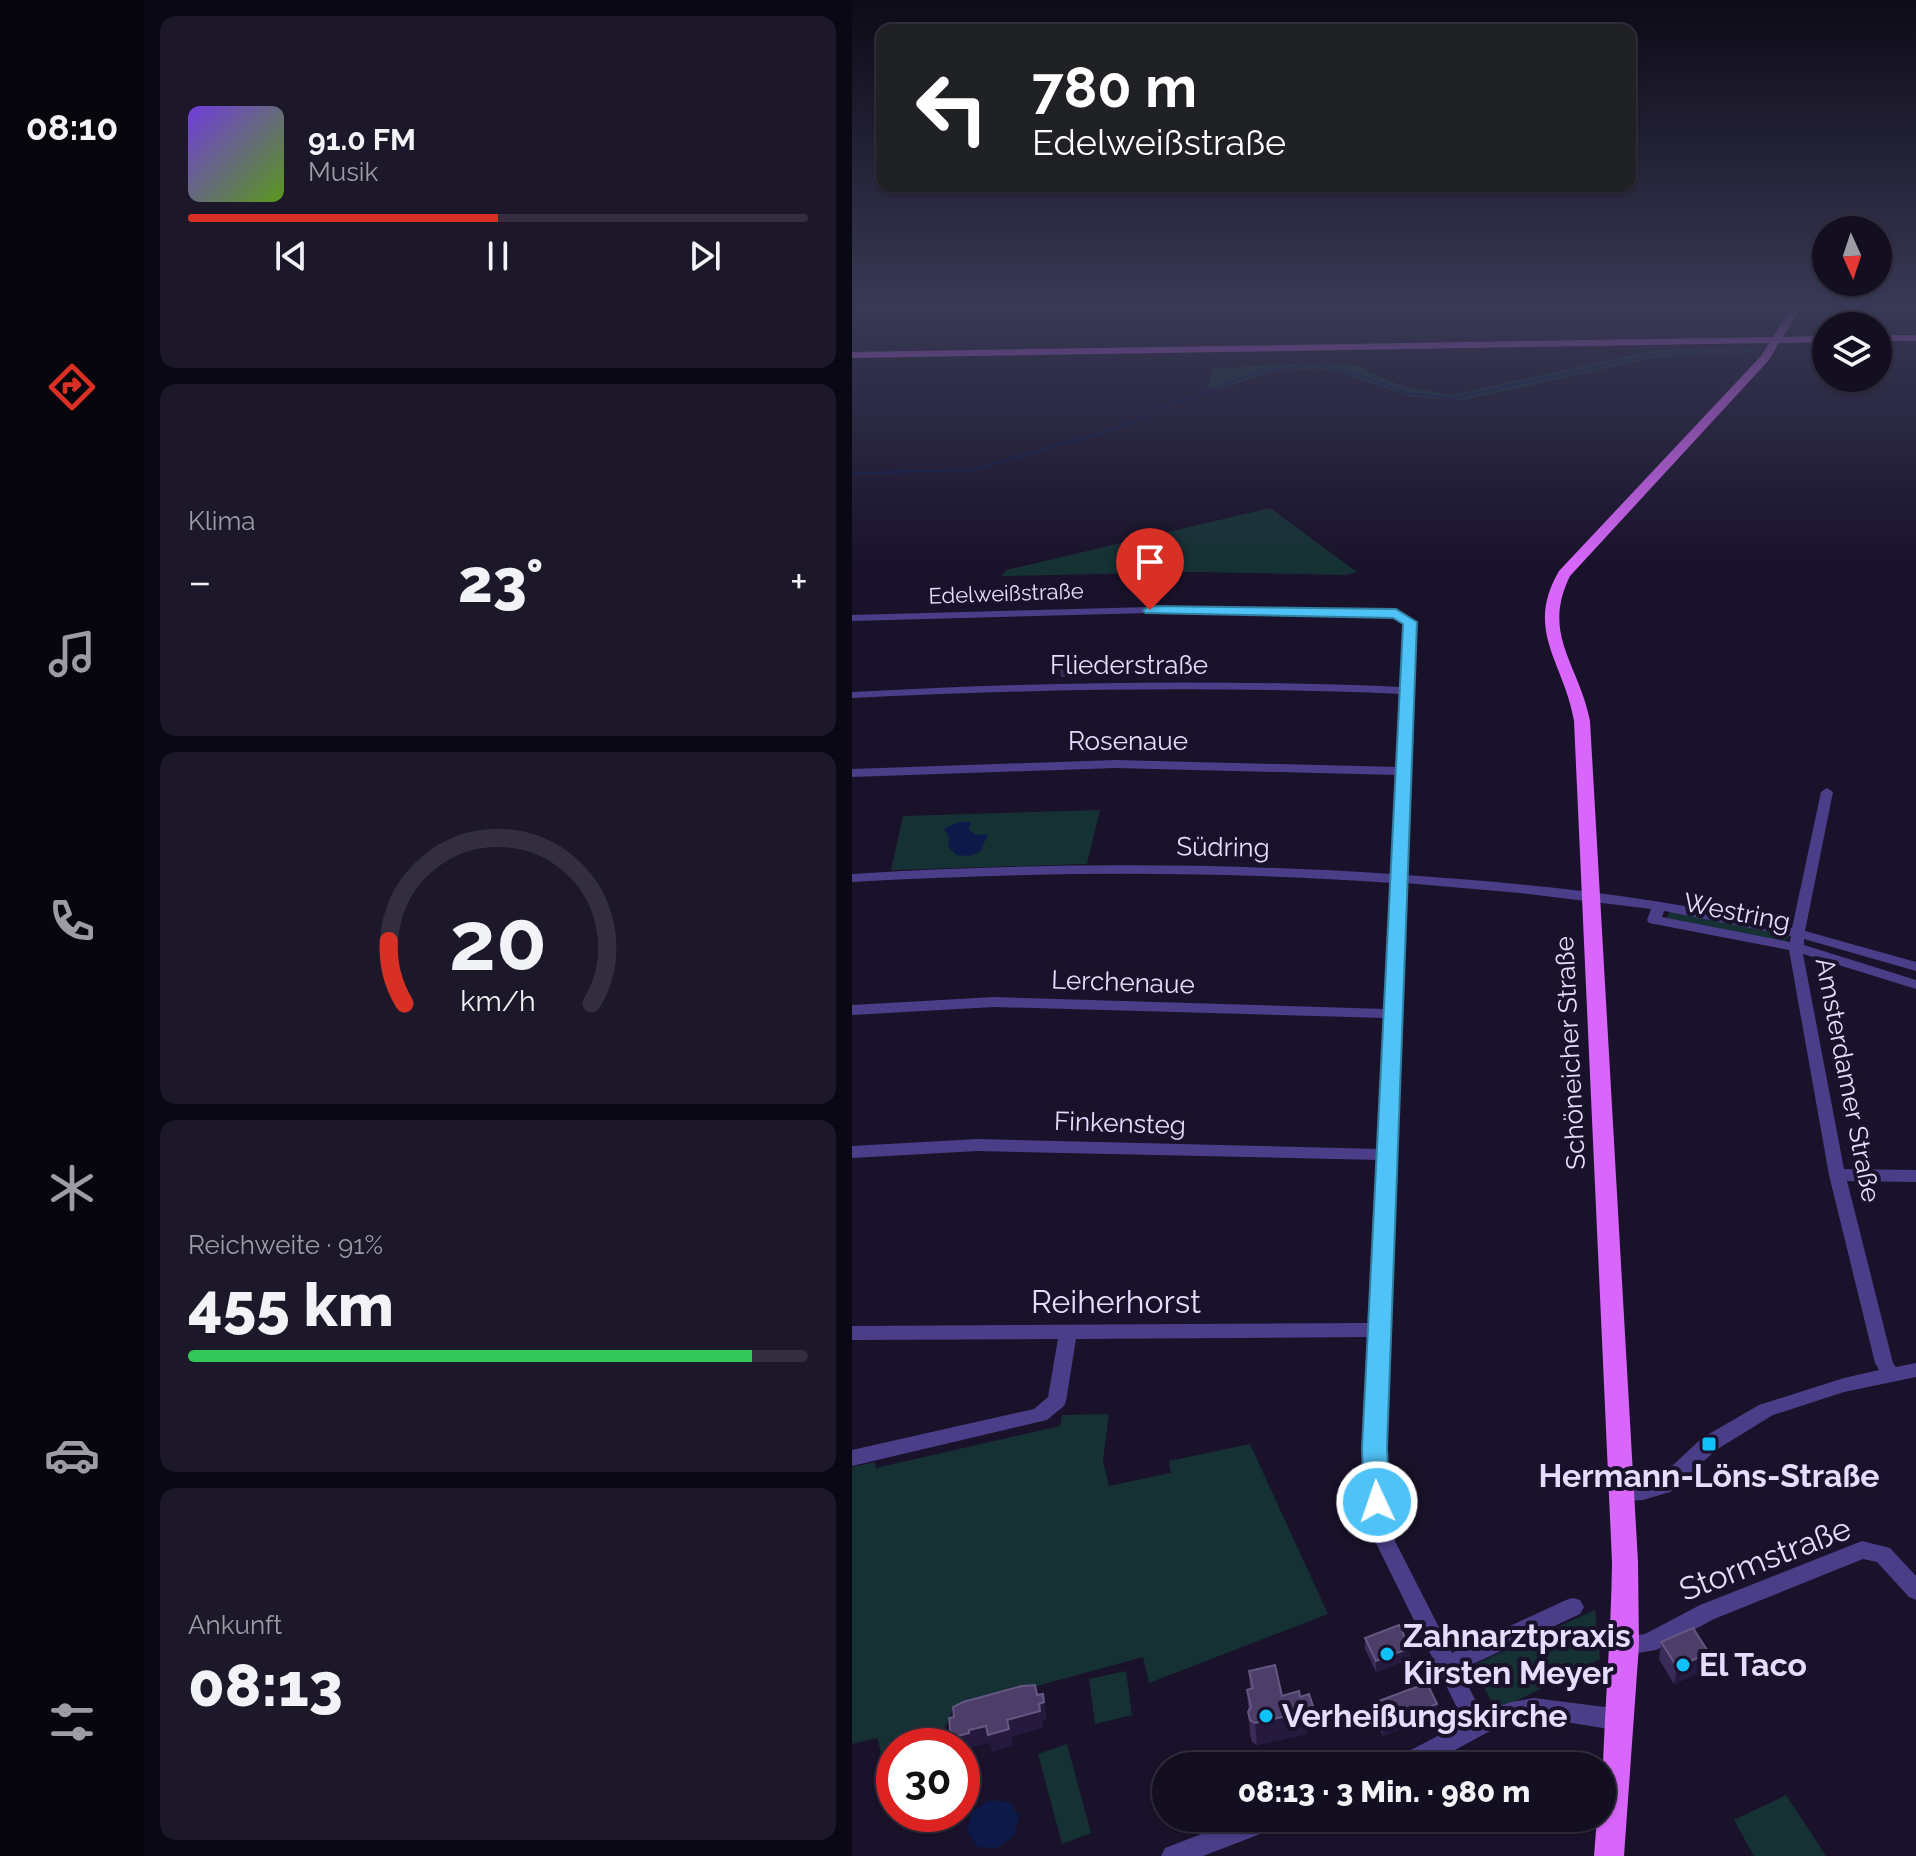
<!DOCTYPE html>
<html lang="de">
<head>
<meta charset="utf-8">
<style>
  :root { --surface:#130e20; --page:#1c1729; --text:#f1f3f6; --muted:#9d9ca5; --line:#322e3e; --accent:#d93025 }
  body { margin:0; font-family:Raleway,sans-serif; background:var(--page); color:var(--text); height:100vh; display:flex; flex-direction:column; font-size:30px; white-space:nowrap }
  * { box-sizing:border-box; margin:0 }
  p { font-size:26px; color:var(--muted) }
  .icon { flex:none; width:44px; height:44px; fill:none; stroke:currentColor; stroke-width:2; stroke-linecap:round; stroke-linejoin:round }
  .map { position:relative; flex:1; overflow:hidden }
  .drawer { display:flex; flex-direction:column; gap:16px; padding:16px; background:#0a0812; width:708px }
  .drawer>* { flex:none }
  .banner { position:absolute; left:24px; top:24px; width:760px; height:168px; border-radius:16px; box-shadow:0 2px 6px #0004,0 0 0 2px var(--line); background:#202124; color:#fff; overflow:hidden }
  .needle { width:52px; rotate:177deg }
  .tools { position:absolute; left:960px; top:216px; display:grid; gap:16px }
  .tools a { display:grid; place-items:center; width:80px; height:80px; border-radius:50%; background:var(--surface); box-shadow:0 2px 6px #0004,0 0 0 2px var(--line); font-size:40px }
  .speed { position:absolute; left:24px; top:1728px; display:flex; gap:16px; font-size:40px; font-weight:700; text-align:center }
  .speed>* { display:grid; place-content:center; width:104px; height:104px; border-radius:50%; background:var(--surface); box-shadow:0 2px 6px #0004,0 0 0 2px var(--line); line-height:1 }
  .speed .limit { border:12px solid #d22; background:#fff; color:#111 }
  .pin { position:absolute; display:grid; place-items:center; width:68px; height:68px; color:#fff; margin:-82px -34px; border-radius:50% 50% 50% 0; rotate:-45deg; box-shadow:0 0 8px #0007 }
  .pin .icon { rotate:45deg }
  .me { position:absolute; width:88px; margin:-44px; rotate:357deg; stroke-linejoin:round; filter:drop-shadow(0 0 6px #0008) }
  .turn { display:flex; align-items:center; gap:28px; height:168px; padding:0 24px; font-size:36px }
  .turn .icon { width:104px; height:104px; stroke-width:2.5 }
  .turn b { display:block; font-size:56px; line-height:68px }
  .big { font-size:60px; font-weight:800; line-height:1.1 }
  .drawer .card { flex:1; display:flex; flex-direction:column; justify-content:center; gap:12px; min-width:0; padding:0 28px; border-radius:16px; background:var(--page) }
  .drawer .dial { align-items:center; gap:0 }
  .dial svg { height:208px; overflow:visible; fill:none; stroke:var(--line); stroke-width:7; stroke-linecap:round; text-anchor:middle }
  .dial text { fill:var(--text); stroke:none }
  .song { display:flex; align-items:center; gap:24px }
  .cover { width:96px; height:96px; border-radius:12px; background:linear-gradient(135deg,hsl(260 70% 55%),hsl(90 70% 35%)) }
  .played { height:8px; border-radius:4px; background:linear-gradient(90deg,var(--accent) 50%,var(--line) 50%) }
  .keys { display:flex; justify-content:space-around; direction:ltr }
  .heat { display:flex; justify-content:space-between; align-items:center; font-size:44px; direction:ltr }
  .charge { height:12px; border-radius:6px; background:linear-gradient(90deg,#34c759 91%,var(--line) 0) }
  .trip { position:absolute; left:300px; top:1752px; width:464px; height:80px; border-radius:40px; background:var(--surface); box-shadow:0 2px 6px #0004,0 0 0 2px var(--line); font-weight:800; line-height:80px; text-align:center }
  main { display:flex; flex:1; min-height:0 }
  .tab-bar { display:flex; flex-direction:column; width:144px; justify-content:space-around; align-items:center; background:#08060d; color:var(--muted) }
  .tab-bar .icon { width:56px; height:56px }
  .tab-bar .on { color:var(--accent) }
  .tab-bar b { font-size:36px; color:var(--text) }
  .map>svg:first-child { display:block }
</style>
</head>
<body>
<main>
<nav class="tab-bar">
<b>08:10</b>
<svg class="icon on" aria-label="directions" viewBox="0 0 24 24"><path d="M12 3l9 9-9 9-9-9zM9 14v-3h6M13 9l2 2-2 2"/></svg>
<svg class="icon" aria-label="music" viewBox="0 0 24 24"><path d="M9 18V5l10-2v13"/><circle cx="6" cy="18" r="3"/><circle cx="16" cy="16" r="3"/></svg>
<svg class="icon" aria-label="phone" viewBox="0 0 24 24"><path d="M5 4h4l2 5-3 2q2 4 5 5l2-3 5 2v4C11 20 4 13 5 4z"/></svg>
<svg class="icon" aria-label="climate" viewBox="0 0 24 24"><path d="M12 3v18M4 7l16 10M4 17L20 7"/></svg>
<svg class="icon" aria-label="car" viewBox="0 0 24 24"><path d="M5 17H2v-5l4-1 3-4h7l3 4 3 1v5h-3M9 17h6M6 11h13"/><circle cx="7" cy="17" r="2"/><circle cx="17" cy="17" r="2"/></svg>
<svg class="icon" aria-label="filters" viewBox="0 0 24 24"><path d="M4 7h16M4 17h16"/><circle cx="9" cy="7" r="2"/><circle cx="15" cy="17" r="2"/></svg>
</nav>
<section class="drawer">
<div class="card">
<div class="song"><i class="cover"></i><div><b>91.0 FM</b><p>Musik</p></div></div>
<div class="played"></div>
<div class="keys"><svg class="icon" aria-label="previous" viewBox="0 0 24 24"><path d="M18 5L8 12l10 7zM5 5v14"/></svg><svg class="icon" aria-label="pause" viewBox="0 0 24 24"><path d="M8 5v14M16 5v14"/></svg><svg class="icon" aria-label="next" viewBox="0 0 24 24"><path d="M6 5l10 7-10 7zM19 5v14"/></svg></div>
</div>
<div class="card"><p>Klima</p>
<div class="heat"><a>−</a><b class="big">23°</b><a>+</a></div>
</div>
<div class="card dial"><svg viewBox="0 0 100 80">
<path d="M14 69A42 42 0 1 1 86 69"/>
<path d="M14 69A42 42 0 0 1 8 45" stroke="#d93025"/>
<text x="50" y="56" font-size="32" font-weight="700">20</text>
<text x="50" y="72" font-size="11">km/h</text>
</svg></div>
<div class="card"><p>Reichweite · 91%</p><b class="big">455 km</b><div class="charge"></div></div>
<div class="card"><p>Ankunft</p><b class="big">08:13</b></div>
</section>
<div class="map">
<svg width="1064" height="1856" viewBox="0 0 1064 1856">
  <rect width="100%" height="100%" fill="#19122a"/>
  <!-- green -->
  <g fill="#153134">
    <path d="M819,349h86l-6,4 -93,4 -193,43 -53,-3 -74,-25 -19,-3 -42,1 -60,20 -11,-2 8,-20 80,-4 71,2v5l41,16 46,8 188,-42z"/>
    <path d="M418,508l87,64 -11,3 -150,-3 -194,4 4,-6z"/>
    <path d="M248,810l-13,54 -196,6 12,-54z"/>
    <path d="M818,911l121,25 -7,5 -118,-22z"/>
    <path d="M257,1414l-6,47 6,25 62,-13 -2,-12 81,-17 78,170 -179,69 -6,-26 -190,52 -16,37h-43v66l-4,-1 -12,-73 -26,6v-277l23,-5 1,6 184,-42 2,-11z"/>
    <path d="M743,1610l5,49 -104,52 -23,-46z"/>
    <path d="M274,1671l6,44 -37,9 -6,-45z"/>
    <path d="M215,1744l24,89 -29,11 -24,-90z"/>
    <path d="M934,1795l40,61h-72l-20,-36z"/>
  </g>
  <!-- water -->
  <g fill="#0d1a49">
    <path d="M107,822h12l-2,7 6,6 13,-1 -8,18 -11,4 -13,-1 -8,-9 1,-8 -5,-9z"/>
    <path d="M138,1800l19,2 10,14 -5,20 -17,12 -20,-1 -10,-16 5,-19z"/>
  </g>
  <g fill="none" stroke-linecap="round" stroke-linejoin="round">
    <!-- stream -->
    <g stroke="#0d1a49" stroke-width="2">
      <path d="M932,354l42,2"/>
      <path d="M1026,362l38,4"/>
      <path d="M301,412l107,-41 56,-6 40,9 51,19 47,5 206,-45 89,-1"/>
      <path d="M0,473l121,-3 131,-38 43,-16"/>
    </g>
    <!-- minor -->
    <g fill="#4b3e88" fill-rule="evenodd">
      <path d="M298,607l246,4 18,9 -8,255c129,9 259,22 386,53l29,-136 6,-4 6,4 -28,139 111,31v9l-112,-32v6l112,35v9l-113,-35 41,215 72,1v12l-69,-1 46,182 3,4 20,-4v14l-72,15 -71,23 -57,35 -46,42 -27,8 -20,1 -7,-2 -3,-6 3,-6 41,-7 45,-42 57,-33 85,-27 35,-8 -4,-7 -46,-188 -40,-225 -140,-27 -2,-3 4,-11 -131,-16 -115,-10 -21,565 3,54 8,39 57,112 114,-53 7,-2 7,2 4,7 -4,7 -120,56 22,43 29,-11 23,-4 87,11 8,3 3,7 -3,7 -8,3h-12l-62,-10h-25l-34,13 -62,34h-33l3,-8 68,-36 -89,-181 -8,-39 -3,-54 6,-111 -294,2 -10,62 -2,5 -17,14 -195,46v-16l182,-41 14,-12 10,-58 -206,1v-14l518,-3 8,-163 -401,-9 -125,7v-12l125,-7 402,10 6,-131 -391,-11 -142,8v-10l142,-8 392,12 6,-126c-180,-13 -360,-11 -540,-1v-8c180,-11 360,-12 540,0l5,-99 -282,-7 -263,9v-8l263,-9 283,7 3,-73c-183,-8 -366,-5 -549,4v-6c183,-10 366,-13 549,-5l4,-64 -11,-6 -244,-4 -298,8v-6zM812,911l122,24 5,1 -1,6 -128,-25z"/>
      <path d="M1010,1541l28,7 26,28v24l-7,-3 -32,-35 -14,-3 -149,60 -58,31 -31,5 -8,-3 -3,-7 3,-7 28,-4 55,-29z"/>
      <path d="M391,1818h42l-4,8 -78,30h-42l4,-8z"/>
    </g>
    <!-- major -->
    <g fill="#d866fb" fill-rule="evenodd">
      <path d="M940,306h10l-19,31 43,-1v6l-47,1 -10,17 -199,216c-29,59 9,88 20,145l48,841 1,83 -15,211h-30l3,-38h5c0,-85 9,-170 10,-256l-38,-841c-10,-59 -50,-90 -15,-150l202,-215 8,-13 -917,15v-6l921,-15z"/>
      <rect x="1026" y="335" width="38" height="6"/>
    </g>
  </g>
  <!-- wall -->
  <g fill="#3a2b58">
    <path d="M221,666l-2,11h-10l-1,-9z"/>
    <path d="M513,1638l45,21 -34,13 -11,-23z"/>
    <path d="M809,1642l48,11 -3,17 -32,14 -15,-25z"/>
    <path d="M397,1671l33,25 18,1 13,9v22l-7,2v4l-49,11 -5,-3 -2,-8 -3,-44 3,-1z"/>
    <path d="M521,1703l64,12 -54,21 -10,-22z"/>
  </g>
  <!-- shaded-wall -->
  <g fill="#25193e">
    <path d="M220,657l1,9 -2,11 -1,-9z"/>
    <path d="M558,1648v11l-34,13v-11z"/>
    <path d="M857,1653l-3,17 -32,14 3,-17z"/>
    <path d="M192,1702l3,17 -5,2 1,7 -32,9 2,9 -21,6 -2,-9 -17,4v3l-11,3v-7h-9l-2,-8 18,-8 38,-10z"/>
    <path d="M585,1704v11l-54,21v-12z"/>
    <path d="M461,1706v22l-7,2v4l-49,11 -2,-22z"/>
  </g>
  <!-- building -->
  <g fill="#4c3e69" stroke="#645781" stroke-width="2">
    <path d="M210,657h10l-2,11h-10z"/>
    <path d="M547,1625l11,23 -34,13 -11,-23z"/>
    <path d="M841,1628l16,25 -32,14 -16,-25z"/>
    <path d="M423,1665l7,31 17,-5 1,6 9,-3 4,12 -9,2 1,4 -50,11 -5,-3 -2,-8 3,-5 -4,-17 6,-2 -4,-17z"/>
    <path d="M575,1683l10,21 -54,20 -10,-21z"/>
    <path d="M183,1685l2,10 6,-1 1,8 -5,2 1,7 -33,9 2,9 -21,6 -2,-9 -17,4v3l-18,5 -2,-20 5,-1 -1,-10 10,-5 59,-16z"/>
  </g>
  <!-- sky -->
  <linearGradient id="sky" x2="0" y2="1"><stop stop-color="#0e0a17"/><stop offset="0.54" stop-color="#383955"/><stop offset="1" stop-color="#383955" stop-opacity="0"/></linearGradient>
  <rect width="1064" height="566" fill="url(#sky)"/>
  <!-- route -->
  <path fill="#4fc3f7" stroke="#337fa1" stroke-width="2" d="M298,606l246,3 21,13 -30,826 3,54 -4,7 -9,3 -9,-3 -4,-7 -2,-54 41,-824 -10,-6 -248,-5 -2,-3z"/>
  <!-- markers -->
  <g fill="#0ec1f9" stroke="#19122a" stroke-width="3">
    <rect x="849" y="1436" width="16" height="16" rx="4"/>
    <circle cx="535" cy="1654" r="8"/>
    <circle cx="831" cy="1665" r="8"/>
    <circle cx="414" cy="1716" r="8"/>
  </g>
  <g text-anchor="middle" stroke-width="8" stroke-linejoin="round" paint-order="stroke">
    <!-- far-street labels -->
    <g font-size="22" fill="#e5dcfe" stroke="#19122a">
      <text transform="translate(154 593) rotate(-2)" y="8">Edelweißstraße</text>
    </g>
    <!-- street labels -->
    <g font-size="26" fill="#e5dcfe" stroke="#19122a">
      <text x="277" y="674">Fliederstraße</text>
      <text x="276" y="750">Rosenaue</text>
      <text transform="translate(371 847) rotate(1)" y="9">Südring</text>
      <text transform="translate(885 912) rotate(11)" y="9">Westring</text>
      <text transform="translate(271 982) rotate(2)" y="9">Lerchenaue</text>
      <text transform="translate(718 1053) rotate(-93)" y="9">Schöneicher Straße</text>
      <text transform="translate(996 1080) rotate(79)" y="9">Amsterdamer Straße</text>
      <text transform="translate(268 1123) rotate(2)" y="9">Finkensteg</text>
    </g>
    <!-- near-street labels -->
    <g font-size="32" fill="#e5dcfe" stroke="#19122a">
      <text x="264" y="1313">Reiherhorst</text>
      <text transform="translate(913 1559) rotate(-21)" y="11">Stormstraße</text>
    </g>
    <!-- near-poi labels -->
    <g font-size="32" font-weight="bold" fill="#e5dcfe" stroke="#19122a" text-anchor="start">
      <text x="857" y="1487" text-anchor="middle">Hermann-Löns-Straße</text>
      <text x="551" y="1647">Zahnarztpraxis<tspan x="551" dy="37">Kirsten Meyer</tspan></text>
      <text x="847" y="1676">El Taco</text>
      <text x="430" y="1727">Verheißungskirche</text>
    </g>
  </g>
</svg>
<div class="tools">
<a><svg class="needle" viewBox="-14 -14 28 28"><path d="M0-13l5 13h-10z" fill="#e53935"/><path d="M0 13l5-13h-10z" fill="#9d9ca5"/></svg></a>
<a><svg class="icon" aria-label="layers" viewBox="0 0 24 24"><path d="M12 4l9 5-9 5-9-5zM3 14l9 5 9-5"/></svg></a>
</div>
<div class="speed"><div class="limit">30</div></div>
<div class="pin" style="left:298px;top:610px;background:#d93025"><svg class="icon" aria-label="arrive" viewBox="0 0 24 24"><path d="M6 21V4h12l-3 4 3 4H6"/></svg></div>
<svg class="me" style="left:525px;top:1502px" viewBox="-20 -20 40 40"><circle r="17" fill="#4fc3f7" stroke="#fff" stroke-width="3"/><path d="M0-11L8 9 0 5-8 9z" fill="#fff"/></svg>
<div class="trip">08:13 · 3 Min. · 980 m</div>
<div class="banner">
<div class="turn"><svg class="icon" aria-label="left" viewBox="0 0 24 24"><path d="M17 20v-9H6M10 6l-5 5 5 5"/></svg><div><b>780 m</b>Edelweißstraße</div></div>
</div>
</div>
</main>
</body>
</html>
